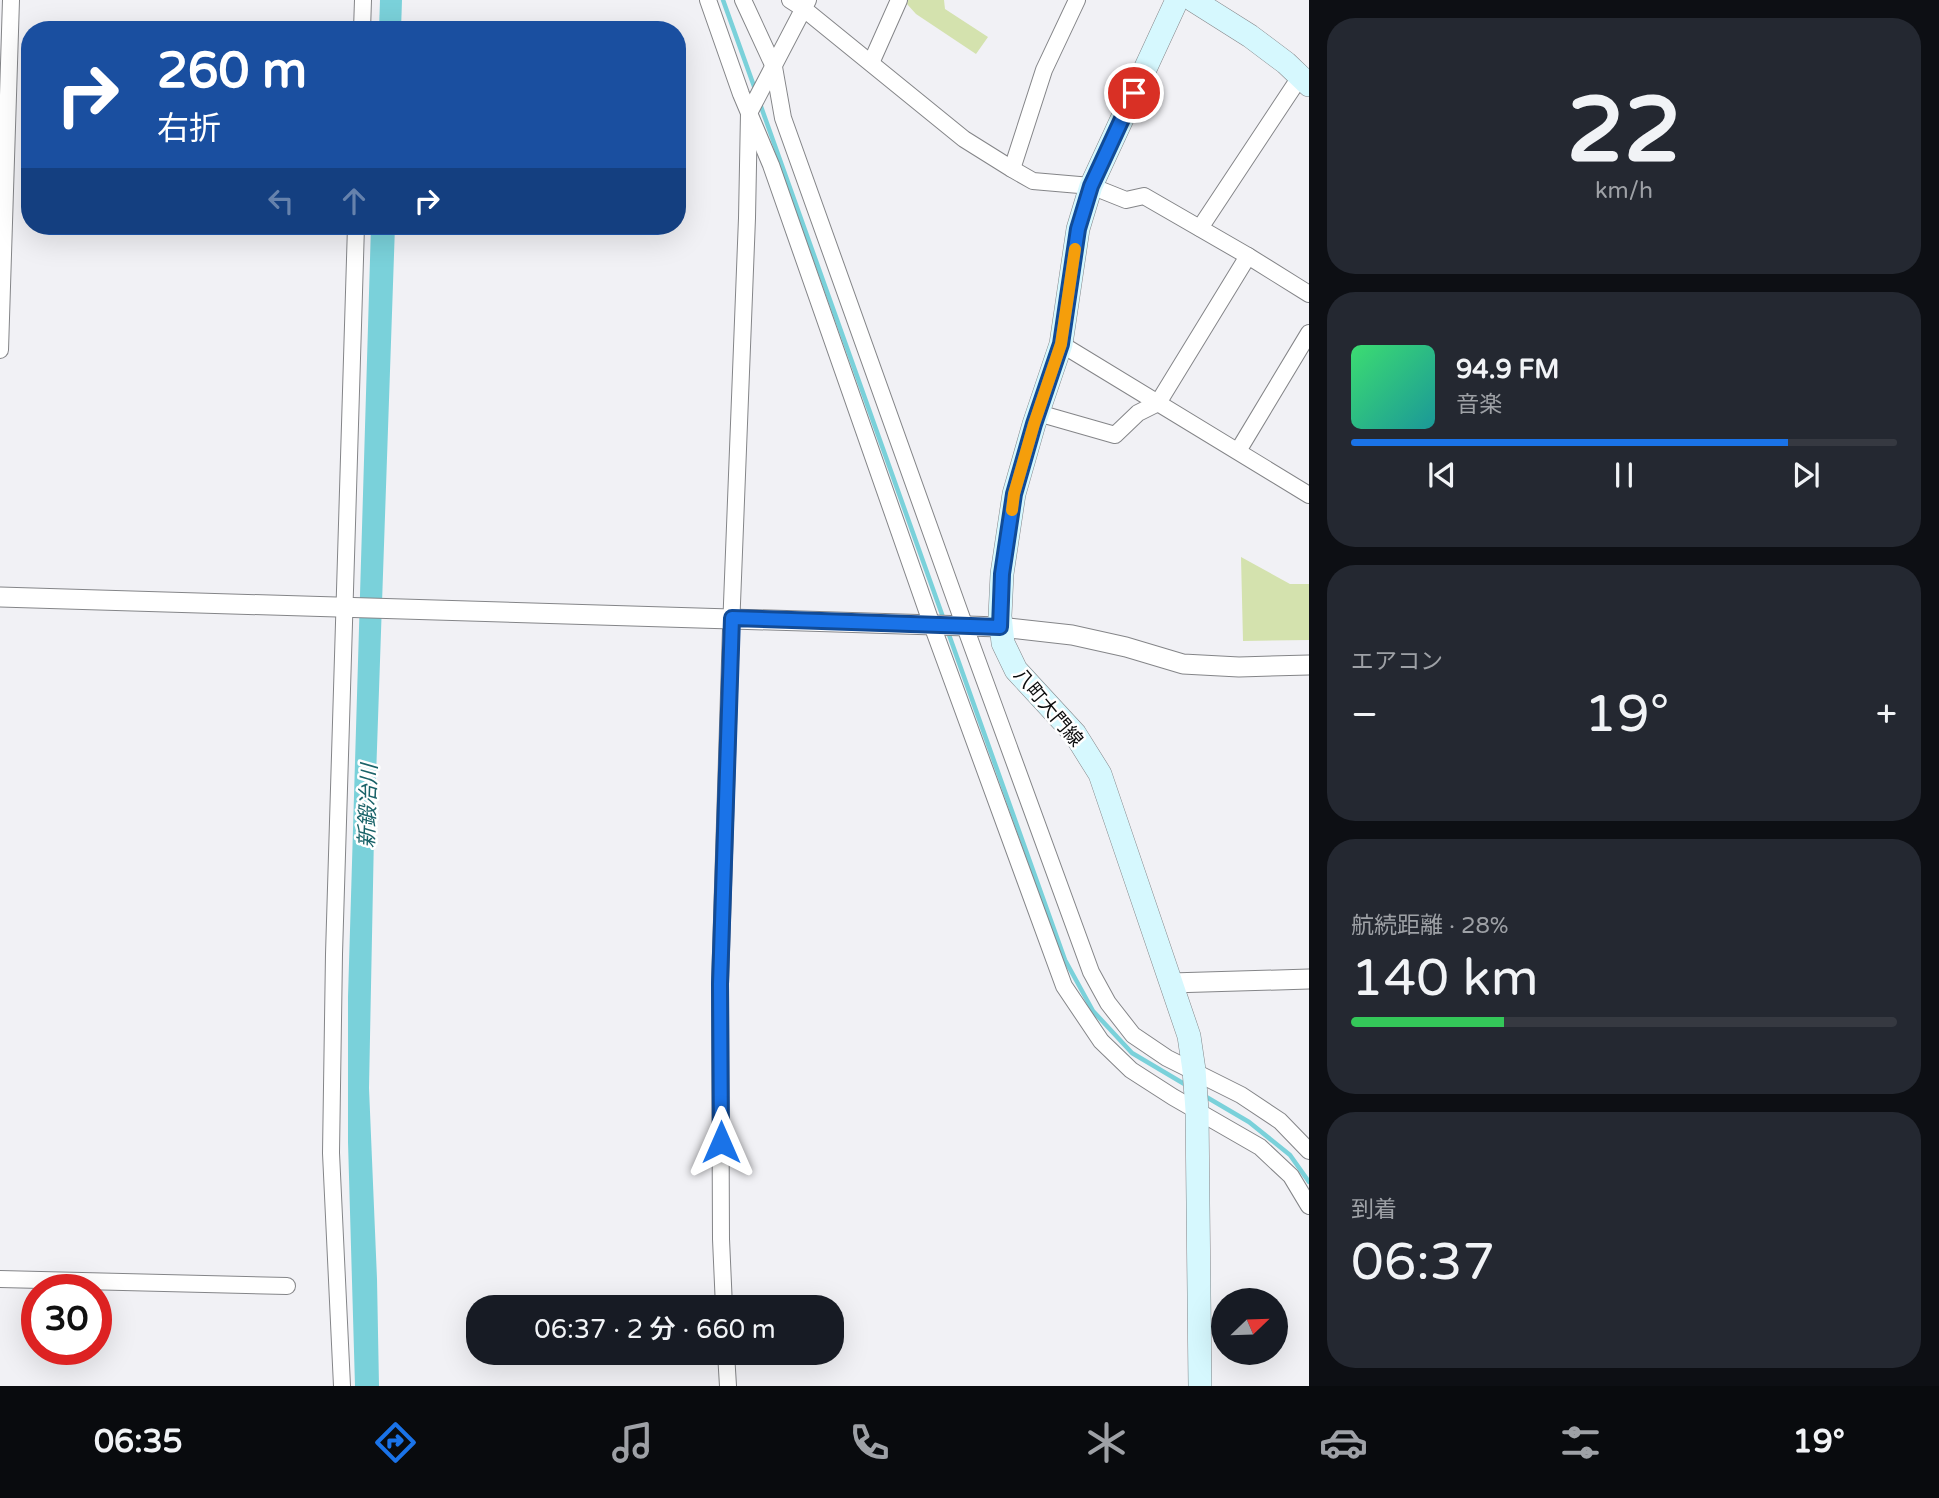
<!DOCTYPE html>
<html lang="ja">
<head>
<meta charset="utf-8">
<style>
  :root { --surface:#171b24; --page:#242831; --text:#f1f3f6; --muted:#9ea1a6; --line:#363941; --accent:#1a73e8 }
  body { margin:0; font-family:"Varela Round","Noto Sans JP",sans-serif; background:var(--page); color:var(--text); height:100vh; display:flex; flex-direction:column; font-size:26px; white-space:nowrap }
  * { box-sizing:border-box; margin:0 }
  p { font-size:23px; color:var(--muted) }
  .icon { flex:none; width:38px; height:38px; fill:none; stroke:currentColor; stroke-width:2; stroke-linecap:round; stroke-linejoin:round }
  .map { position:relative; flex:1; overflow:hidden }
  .panel { display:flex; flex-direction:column; gap:18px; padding:18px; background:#0d0f14; width:630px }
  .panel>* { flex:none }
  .top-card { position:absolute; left:21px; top:21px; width:665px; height:214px; border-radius:28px; box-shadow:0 7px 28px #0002; background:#1a4fa0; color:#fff; overflow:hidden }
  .needle { width:46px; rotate:67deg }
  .buttons { position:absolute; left:1211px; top:1288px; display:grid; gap:14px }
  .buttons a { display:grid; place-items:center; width:77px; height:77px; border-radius:50%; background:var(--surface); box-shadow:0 7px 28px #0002; font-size:35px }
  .speed { position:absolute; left:21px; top:1274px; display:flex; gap:14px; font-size:35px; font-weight:700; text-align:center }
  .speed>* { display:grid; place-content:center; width:91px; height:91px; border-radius:50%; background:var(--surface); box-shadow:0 7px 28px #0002; line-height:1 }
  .speed .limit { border:10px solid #d22; background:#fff; color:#111 }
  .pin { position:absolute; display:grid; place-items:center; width:60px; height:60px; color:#fff; margin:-30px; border:4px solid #fff; border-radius:50%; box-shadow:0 2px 7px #0007 }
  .me { position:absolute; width:77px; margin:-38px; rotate:0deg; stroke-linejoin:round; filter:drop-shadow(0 0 5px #0008) }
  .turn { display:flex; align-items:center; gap:24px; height:147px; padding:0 21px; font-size:32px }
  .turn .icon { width:91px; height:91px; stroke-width:2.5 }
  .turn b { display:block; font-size:49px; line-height:60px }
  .lanes { display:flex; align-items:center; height:66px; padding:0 21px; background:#0003; justify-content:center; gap:35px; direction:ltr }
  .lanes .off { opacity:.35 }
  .big { font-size:52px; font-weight:600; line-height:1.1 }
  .panel .tile { flex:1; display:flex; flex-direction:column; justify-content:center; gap:10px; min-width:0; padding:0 24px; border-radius:28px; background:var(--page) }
  .panel .dial { align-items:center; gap:0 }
  .dial b { font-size:91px; line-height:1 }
  .song { display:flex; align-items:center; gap:21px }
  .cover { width:84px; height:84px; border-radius:10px; background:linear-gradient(135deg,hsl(140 70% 55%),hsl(180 70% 35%)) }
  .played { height:7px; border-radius:4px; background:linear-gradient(90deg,var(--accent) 80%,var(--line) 80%) }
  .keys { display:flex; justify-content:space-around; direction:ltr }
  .heat { display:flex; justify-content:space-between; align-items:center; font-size:38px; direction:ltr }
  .charge { height:10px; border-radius:5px; background:linear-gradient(90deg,#34c759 28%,var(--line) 0) }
  .trip { position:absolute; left:466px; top:1295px; width:378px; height:70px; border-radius:28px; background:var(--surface); box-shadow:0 7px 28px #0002; font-weight:600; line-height:70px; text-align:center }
  .tab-bar { display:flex; height:112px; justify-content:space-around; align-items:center; background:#090b0e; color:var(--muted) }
  .tab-bar .icon { width:49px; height:49px }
  .tab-bar .selected { color:var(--accent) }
  .tab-bar b { font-size:32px; color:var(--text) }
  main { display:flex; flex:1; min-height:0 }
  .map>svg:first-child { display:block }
</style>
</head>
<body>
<main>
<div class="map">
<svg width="1309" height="1386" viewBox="0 0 1309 1386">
  <rect width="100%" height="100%" fill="#f1f1f5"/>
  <!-- green -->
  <g fill="#d4e2ae">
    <path d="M908,0h36l1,9 43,28 -12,17 -60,-40 -9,-10z"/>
    <path d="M1241,557l49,27h19v56l-66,1z"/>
  </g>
  <!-- water -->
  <g fill="#7ad1da">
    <path d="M380,0h22l-1,30h-22z"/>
    <path d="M371,226h24l-21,609 -5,253 8,191 2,107h-24l-7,-244v-145z"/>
  </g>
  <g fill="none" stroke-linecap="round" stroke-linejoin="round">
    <!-- stream -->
    <g stroke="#7ad1da" stroke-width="4.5">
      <path d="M723,0l32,89"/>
      <path d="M759,101l185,519"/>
      <path d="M948,632l117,328 28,51 39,42 54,32"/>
      <path d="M1203,1095l46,27 41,33 19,27"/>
    </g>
    <!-- minor casing -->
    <g stroke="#848588" stroke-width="18">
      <g id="minor">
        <path d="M708,0l33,94 30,71 161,460 132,361 37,55 30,29 42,27 87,50 31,29 18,30"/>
        <path d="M743,0l31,67 9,51 177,495 131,359 17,31 25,32 34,23 74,37 39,26 29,30"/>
        <path d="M790,0l14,9 160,130 48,30 21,12 58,5 35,14 18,-4 104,60"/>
        <path d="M362,30l1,-30"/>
        <path d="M871,63l28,-63"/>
        <path d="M1012,169l32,-99 33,-70"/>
        <path d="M1200,228l100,-151"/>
        <path d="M1061,344l248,151"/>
        <path d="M0,350l11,-350"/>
        <path d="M1038,413l77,22 23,-22 20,-10 90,-147 61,38"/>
        <path d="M1238,451l71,-118"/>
        <path d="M0,1279l287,7"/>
        <path d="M724,1307l-3,-68 -1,-255 11,-355 16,-411 2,-105 59,-113"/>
        <path d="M726,1353l2,33"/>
        <path d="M342,1386l-11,-233 3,-199 22,-728"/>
      </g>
    </g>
    <!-- tertiary casing -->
    <g stroke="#848588" stroke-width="21">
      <g id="tertiary">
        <path d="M0,597l1000,30 72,8 54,12 57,17 56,3 70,-2"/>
        <path d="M1171,983l138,-4"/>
      </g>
    </g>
    <!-- secondary casing -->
    <g stroke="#848588" stroke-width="24">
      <g id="secondary">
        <path d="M1177,0l-86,186 -13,43 -17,115 -27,80 -20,70 -12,80 -2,42 3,27 13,27 59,64 25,40 89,262 5,34 3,40 3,276"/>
        <path d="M1193,0l57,36 36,27 23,22"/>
      </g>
    </g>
    <!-- minor -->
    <use href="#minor" stroke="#fff" stroke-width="16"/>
    <!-- tertiary -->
    <use href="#tertiary" stroke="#fff" stroke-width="19"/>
    <!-- secondary -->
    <use href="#secondary" stroke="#d6f8fe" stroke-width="23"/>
  </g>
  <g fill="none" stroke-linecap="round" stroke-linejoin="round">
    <!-- route casing -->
    <g stroke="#114b97" stroke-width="18">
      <path id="route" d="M721,1142l-1,-158 12,-366 268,9 2,-53 12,-80 20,-70 27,-80 17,-115 13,-43 43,-93"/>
    </g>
    <!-- route -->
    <use href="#route" stroke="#1a73e8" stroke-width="12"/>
    <!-- slow -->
    <path stroke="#f59e0b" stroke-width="12" d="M1012,510l2,-16 20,-70 27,-80 14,-95"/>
  </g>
  <g text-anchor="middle" stroke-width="5" stroke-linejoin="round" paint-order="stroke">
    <!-- street labels -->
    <g font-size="19" fill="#0c0c0d" stroke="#fff">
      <text transform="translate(1049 707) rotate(50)" y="7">八町大門線</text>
    </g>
    <!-- water labels -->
    <g font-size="21" font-style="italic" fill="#196268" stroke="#fff">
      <text transform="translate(368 806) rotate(-88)" y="7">新鍛冶川</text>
    </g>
  </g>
</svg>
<div class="buttons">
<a><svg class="needle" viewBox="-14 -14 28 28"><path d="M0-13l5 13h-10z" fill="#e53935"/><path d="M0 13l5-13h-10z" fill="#9ea1a6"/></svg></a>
</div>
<div class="speed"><div class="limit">30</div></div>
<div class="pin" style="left:1134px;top:93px;background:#d93025"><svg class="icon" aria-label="arrive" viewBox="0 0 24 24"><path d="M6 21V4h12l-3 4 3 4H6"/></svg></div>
<svg class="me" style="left:721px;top:1142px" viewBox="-20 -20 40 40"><path d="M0-17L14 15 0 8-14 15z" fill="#1a73e8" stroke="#fff" stroke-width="4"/></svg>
<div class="trip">06:37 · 2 分 · 660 m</div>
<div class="top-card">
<div class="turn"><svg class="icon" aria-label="right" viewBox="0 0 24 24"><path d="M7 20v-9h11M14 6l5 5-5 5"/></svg><div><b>260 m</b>右折</div></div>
<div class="lanes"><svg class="icon off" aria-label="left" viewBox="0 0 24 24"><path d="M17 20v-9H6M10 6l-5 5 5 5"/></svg><svg class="icon off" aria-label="ahead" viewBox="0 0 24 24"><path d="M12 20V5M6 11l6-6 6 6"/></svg><svg class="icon" aria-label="right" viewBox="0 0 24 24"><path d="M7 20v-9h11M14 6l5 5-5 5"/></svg></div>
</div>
</div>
<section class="panel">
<div class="tile dial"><b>22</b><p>km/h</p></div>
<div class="tile">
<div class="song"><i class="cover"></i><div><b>94.9 FM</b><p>音楽</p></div></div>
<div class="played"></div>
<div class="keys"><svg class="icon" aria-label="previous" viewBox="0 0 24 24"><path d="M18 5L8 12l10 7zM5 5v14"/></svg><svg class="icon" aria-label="pause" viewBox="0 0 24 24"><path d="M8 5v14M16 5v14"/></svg><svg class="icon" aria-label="next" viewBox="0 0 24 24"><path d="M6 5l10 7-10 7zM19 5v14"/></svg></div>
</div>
<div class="tile"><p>エアコン</p>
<div class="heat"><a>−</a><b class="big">19°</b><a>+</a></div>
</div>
<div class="tile"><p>航続距離 · 28%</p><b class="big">140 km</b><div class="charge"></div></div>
<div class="tile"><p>到着</p><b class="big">06:37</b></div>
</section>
</main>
<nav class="tab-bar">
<b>06:35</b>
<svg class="icon selected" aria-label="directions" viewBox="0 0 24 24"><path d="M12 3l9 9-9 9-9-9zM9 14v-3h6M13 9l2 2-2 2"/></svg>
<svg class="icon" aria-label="music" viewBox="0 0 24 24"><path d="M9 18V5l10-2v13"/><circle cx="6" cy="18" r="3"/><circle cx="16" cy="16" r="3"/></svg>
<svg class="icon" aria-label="phone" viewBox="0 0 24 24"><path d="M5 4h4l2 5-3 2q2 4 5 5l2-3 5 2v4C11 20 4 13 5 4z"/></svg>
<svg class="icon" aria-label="climate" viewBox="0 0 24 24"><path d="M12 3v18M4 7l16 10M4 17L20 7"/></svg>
<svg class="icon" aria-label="car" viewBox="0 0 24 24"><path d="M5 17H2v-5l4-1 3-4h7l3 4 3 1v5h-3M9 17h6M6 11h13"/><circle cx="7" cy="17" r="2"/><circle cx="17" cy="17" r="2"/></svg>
<svg class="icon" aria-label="filters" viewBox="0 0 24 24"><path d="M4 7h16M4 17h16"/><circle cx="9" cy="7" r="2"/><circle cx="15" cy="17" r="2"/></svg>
<b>19°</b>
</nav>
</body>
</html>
